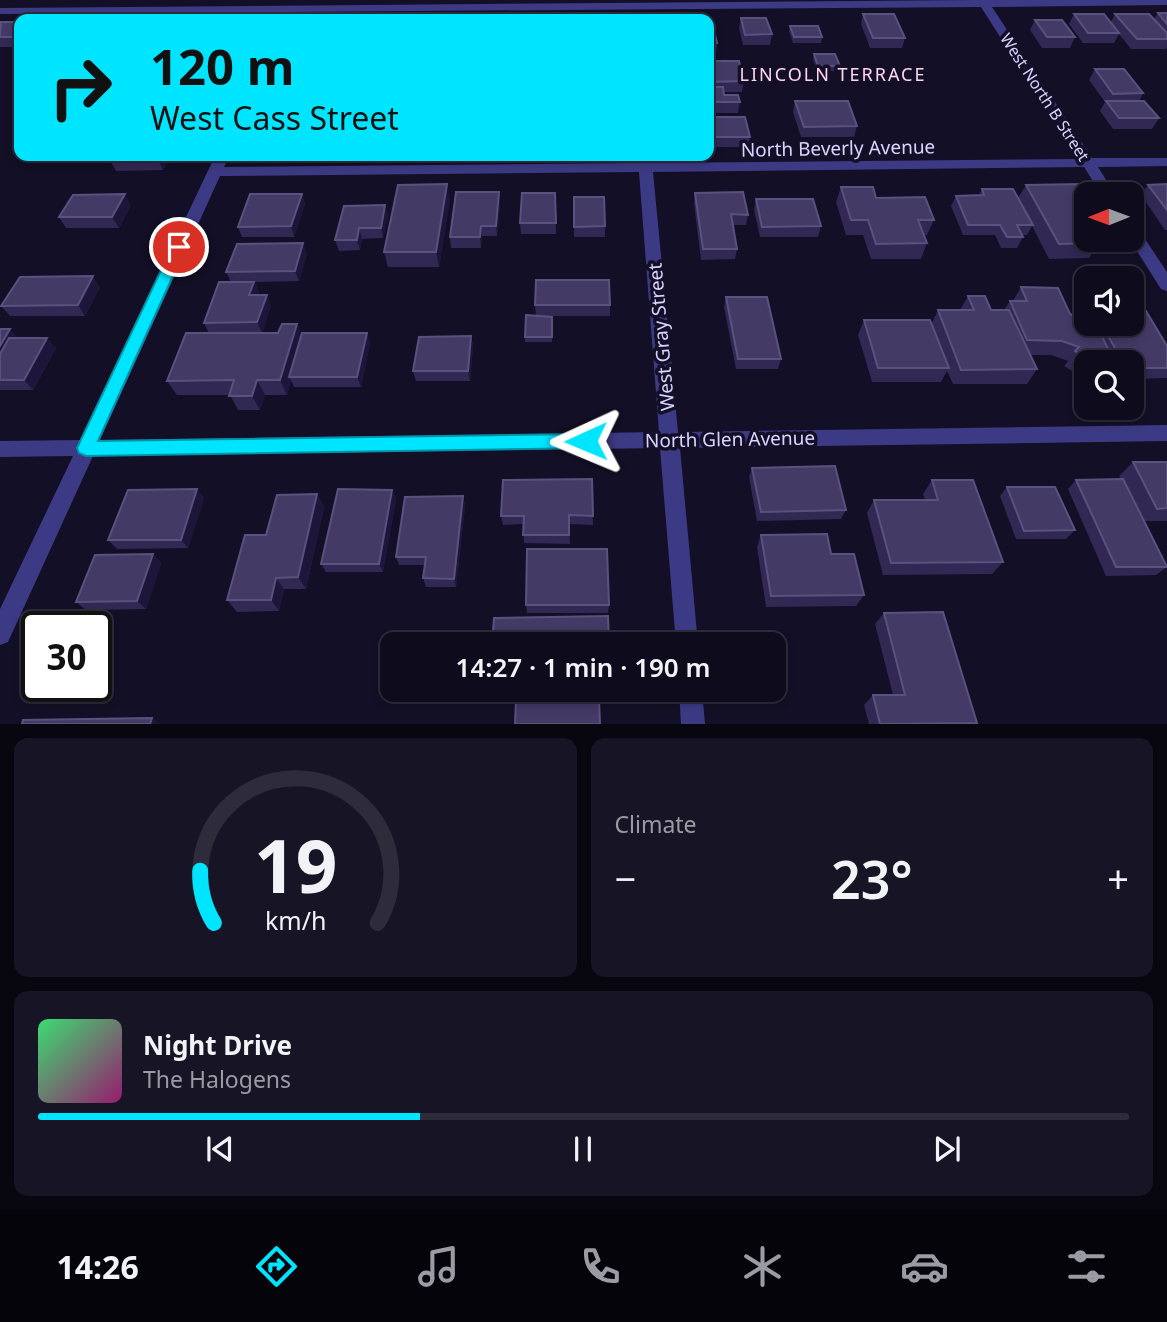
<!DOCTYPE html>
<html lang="en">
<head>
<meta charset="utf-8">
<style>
  :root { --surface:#0e0b1c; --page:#171425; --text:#f1f3f6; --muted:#9b9ba3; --line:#2e2b3b; --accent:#00e5ff }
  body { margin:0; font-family:"Noto Sans",sans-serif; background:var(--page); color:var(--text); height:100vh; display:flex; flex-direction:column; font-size:26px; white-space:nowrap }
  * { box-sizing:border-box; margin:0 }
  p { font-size:23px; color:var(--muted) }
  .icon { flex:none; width:38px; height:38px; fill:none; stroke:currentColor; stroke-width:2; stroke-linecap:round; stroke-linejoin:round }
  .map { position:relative; height:724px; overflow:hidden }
  .drawer { display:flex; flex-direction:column; gap:14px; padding:14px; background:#08060f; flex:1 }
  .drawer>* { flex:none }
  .top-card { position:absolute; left:14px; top:14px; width:700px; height:147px; border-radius:14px; box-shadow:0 4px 10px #0003,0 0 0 2px var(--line); background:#00e5ff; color:#111; overflow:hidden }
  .needle { width:46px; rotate:269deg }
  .tools { position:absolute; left:1074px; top:182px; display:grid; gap:14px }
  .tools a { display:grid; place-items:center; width:70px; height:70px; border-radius:14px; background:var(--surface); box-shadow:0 4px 10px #0003,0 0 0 2px var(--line); font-size:35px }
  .speed { position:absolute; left:21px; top:611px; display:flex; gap:14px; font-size:35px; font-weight:700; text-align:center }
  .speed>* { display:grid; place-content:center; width:91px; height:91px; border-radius:50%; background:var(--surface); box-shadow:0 4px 10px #0003,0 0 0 2px var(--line); line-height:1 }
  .speed .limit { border:4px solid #111; border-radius:10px; background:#fff; color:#111 }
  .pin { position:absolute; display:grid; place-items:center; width:60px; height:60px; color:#fff; margin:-30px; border:4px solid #fff; border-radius:50%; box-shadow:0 2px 7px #0007 }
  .me { position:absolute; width:77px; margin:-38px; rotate:269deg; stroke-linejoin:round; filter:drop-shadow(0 0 5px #0008) }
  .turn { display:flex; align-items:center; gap:24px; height:147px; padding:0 21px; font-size:32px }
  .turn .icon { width:91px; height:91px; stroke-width:2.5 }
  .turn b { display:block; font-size:49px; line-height:60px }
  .big { font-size:52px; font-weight:600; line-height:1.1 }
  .drawer .tile { flex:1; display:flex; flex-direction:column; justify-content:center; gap:10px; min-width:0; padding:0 24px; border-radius:14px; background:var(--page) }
  .drawer .dial { align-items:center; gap:0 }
  .dial svg { height:182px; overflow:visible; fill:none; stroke:var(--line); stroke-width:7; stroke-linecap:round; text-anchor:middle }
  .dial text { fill:var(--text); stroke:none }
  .song { display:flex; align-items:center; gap:21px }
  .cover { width:84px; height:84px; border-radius:10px; background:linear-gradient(135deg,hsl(140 70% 55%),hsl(320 70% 35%)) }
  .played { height:7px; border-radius:4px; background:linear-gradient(90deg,var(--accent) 35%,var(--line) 35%) }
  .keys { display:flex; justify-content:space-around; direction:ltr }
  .heat { display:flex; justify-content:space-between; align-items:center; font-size:38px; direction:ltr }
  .drawer .tiles { flex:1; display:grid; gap:14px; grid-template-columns:1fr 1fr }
  .tile:last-child { grid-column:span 2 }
  .trip { position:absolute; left:380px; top:632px; width:406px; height:70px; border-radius:14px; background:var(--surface); box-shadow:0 4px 10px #0003,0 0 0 2px var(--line); font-weight:600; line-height:70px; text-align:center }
  .tabs { display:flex; height:112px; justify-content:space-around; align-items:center; background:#06040b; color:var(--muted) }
  .tabs .icon { width:49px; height:49px }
  .tabs .selected { color:var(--accent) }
  .tabs b { font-size:32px; color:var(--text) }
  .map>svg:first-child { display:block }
</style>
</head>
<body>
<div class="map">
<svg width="1167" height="724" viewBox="0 0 1167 724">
  <rect width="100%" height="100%" fill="#130f26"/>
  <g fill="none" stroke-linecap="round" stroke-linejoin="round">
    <!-- minor -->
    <g fill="#3d3a85" fill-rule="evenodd">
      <path d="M977,0h190v5l-175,2 100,151h75v8l-69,1 17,27h-14l-17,-27 -431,5 25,260 489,-7v16l-487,7 18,196h-22l-16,-196 -567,8 -85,186 -8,3v-36l73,-153 -73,1v-16l80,-1 135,-284h14l-5,11 414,-4 3,-7h9l2,7 426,-4 -97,-152 -981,7v-6zM639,172l20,260 -559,8 120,-264z"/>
      <path d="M1132,226l5,1 30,45v19l-6,-2 -31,-49h2z"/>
      <path d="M679,690h23l3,34h-24z"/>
    </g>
  </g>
  <!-- wall -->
  <g fill="#312854">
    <path d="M1158,13h9v34l-1,2h-35l-12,-15 -5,9h-31l-14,-19 5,-10 37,8 4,-8 39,5z"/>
    <path d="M863,14l42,24 -3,10h-32l-9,-24z"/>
    <path d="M741,18l31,16 -2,11h-27l-4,-17z"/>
    <path d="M1035,20l40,17 -5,11h-28l-12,-18z"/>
    <path d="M709,21l8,22 -1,10h-7z"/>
    <path d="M19,22v25h-19v-24z"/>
    <path d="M790,26l32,11 -1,6h-28l-4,-12z"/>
    <path d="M814,54l26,12 -2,5h-21l-4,-12z"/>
    <path d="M709,61l35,20 -2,11h-19l1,3 16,7 -2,11h-26l-1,4 39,20 -2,10h-39z"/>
    <path d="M1095,69l48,24 -4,8 20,17 -7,11h-39l-13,-18 5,-9 -16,-22z"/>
    <path d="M795,101l62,25 -3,11h-53l-8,-25z"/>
    <path d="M113,156h58l-8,14 -47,1 -6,-11z"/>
    <path d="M1167,184v46h-2l-24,-35 7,-10z"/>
    <path d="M1026,185l61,9v46l12,3 -10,15 -40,1 -17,-33 -5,9h-5l1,2 -6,11h-16l-6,-13h-32l-12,-29 5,-10 23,-1 3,-6 36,9z"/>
    <path d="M841,187l35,11 58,22 -7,15h-3l3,8 -6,16h-50l-8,-24h-17l-10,-33z"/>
    <path d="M499,192l1,11 -3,33h-15l-1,12h-30l-1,-11z"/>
    <path d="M555,193l1,41h-35l-1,-11z"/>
    <path d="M695,193l53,22 -2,10h-13l4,24 -2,10 -34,1 -7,-57z"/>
    <path d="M302,194l3,10 -11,33h-52l-4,-10z"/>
    <path d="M574,197l31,29v11h-31z"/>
    <path d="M450,199l-11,68h-51l-4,-15z"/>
    <path d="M756,199l65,27 -3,11h-58l-6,-27z"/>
    <path d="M131,205l-12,23h-53l-7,-11z"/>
    <path d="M385,205l3,11 -5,22 -21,1 -2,11 -21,1 -4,-11z"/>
    <path d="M307,254l-8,27 -45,1 5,10 -1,3 13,10 -9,28h-53l-5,-10 27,-41 -5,-10z"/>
    <path d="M100,287l-15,29h-75l-9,-10z"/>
    <path d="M1021,287l66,37h45l35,22v32l-35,1v-17h-45v18l-23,-14 4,-5 -17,-6h-20l6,14 -10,15h-74l-6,-13 -6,11h-69l-14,-47 6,-15 68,3 6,-13h22l8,-14 23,14h13l6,-9h3z"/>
    <path d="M726,297l55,62 -3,10h-42l-12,-62z"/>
    <path d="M535,305h75v11h-74z"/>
    <path d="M552,317v25h-27v-5z"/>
    <path d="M297,324l5,12 65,-3 3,10 -9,44h-67l-3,-7 -4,15h-22l-5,15h-22l-8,-15h-53l-10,-14 111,-48z"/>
    <path d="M0,329l17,9 39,10 -23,42h-33z"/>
    <path d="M471,336l2,10 -3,35h-54l-3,-10z"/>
    <path d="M1133,462h34v59h-23l23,46 -11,8 -50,1 -38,-87 8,-9 45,-1 -2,-3z"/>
    <path d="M752,468l94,42 -5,9 -84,2 -8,-44z"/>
    <path d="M592,479l1,46 -24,-1 1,20 -46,-1 -1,-19 -20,1 -2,-9z"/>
    <path d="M932,480l71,82 -11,12 -109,1 -16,-62 7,-13h51l-2,-6z"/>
    <path d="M1007,487l68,43 -9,9h-50l-16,-43z"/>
    <path d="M197,489l7,9 -16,50 -71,1 -9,-9z"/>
    <path d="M392,490l4,9 -13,73h-57l-5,-8z"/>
    <path d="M317,494l7,13 -18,82h-22l-5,22 -42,1 -10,-12 39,-65z"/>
    <path d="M463,496l2,10 -9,81h-30l-3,-9 2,-13h-26l-3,-8z"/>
    <path d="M761,535l70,19 33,41 -8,11 -90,1 -9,-60z"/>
    <path d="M153,554l8,9 -15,46 -60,1 -10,-8z"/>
    <path d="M526,605h83l-1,8h-81z"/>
    <path d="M884,613l92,111h-107l-5,-19 9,-10h20l-18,-71z"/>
    <path d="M490,690h121l-1,4 -118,1z"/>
  </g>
  <!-- shaded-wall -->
  <g fill="#1d163a">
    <path d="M160,156h11l-8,14 -5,-10z"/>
    <path d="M447,184l3,15 -11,68 -3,-15z"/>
    <path d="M499,192l1,11 -3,33 -1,-10z"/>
    <path d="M125,194l6,11 -12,23 -7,-11z"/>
    <path d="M302,194l3,10 -11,33 -3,-11z"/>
    <path d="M385,205l3,11 -5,22 -2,-10z"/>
    <path d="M481,226l1,10 -1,12 -1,-11z"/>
    <path d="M359,228l3,11 -2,11 -3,-10z"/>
    <path d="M303,243l4,11 -8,27 -4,-10z"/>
    <path d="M93,276l7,11 -15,29 -7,-11z"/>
    <path d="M254,282l5,10 -5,13 -5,-10z"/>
    <path d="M267,295l4,10 -9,28 -5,-11z"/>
    <path d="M297,324l6,14 -14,39 2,3 -4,15 -7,-15z"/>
    <path d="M10,329l9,10 -19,32v-25z"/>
    <path d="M367,333l3,10 -9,44 -4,-10z"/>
    <path d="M471,336l2,10 -3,35 -2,-10z"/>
    <path d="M47,338l9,10 -23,42 -9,-10z"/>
    <path d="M257,380l8,15 -5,15 -8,-14z"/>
    <path d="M197,489l7,9 -16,50 -7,-8z"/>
    <path d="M392,490l4,9 -13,73 -4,-8z"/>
    <path d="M317,494l7,13 -18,82 -8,-12z"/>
    <path d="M463,496l2,10 -9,81 -2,-8z"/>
    <path d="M153,554l8,9 -15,46 -9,-8z"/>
    <path d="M276,578l8,11 -5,22 -8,-11z"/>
    <path d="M152,718l9,6h-11z"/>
  </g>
  <!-- building -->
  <g fill="#433a66" stroke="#5a527e" stroke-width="2">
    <path d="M1158,13h9v11z"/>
    <path d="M863,14h31l11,24h-32z"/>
    <path d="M1074,14h30l15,19h-31z"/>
    <path d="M1115,14h34l18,19v6h-30z"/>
    <path d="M741,18h25l6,16 -27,1z"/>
    <path d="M1035,20h27l13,17h-28z"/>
    <path d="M709,21h3l5,22h-8z"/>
    <path d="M1,22h18v12l-2,3h-17z"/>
    <path d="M790,26h28l4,11h-28z"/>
    <path d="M814,54h21l5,12h-22z"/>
    <path d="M709,61h30l5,20 -35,1z"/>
    <path d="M1095,69h29l19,24 -30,1z"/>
    <path d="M709,87h14l1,8h14l2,7h-29l1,8h-3z"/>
    <path d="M795,101h53l9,25 -53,1z"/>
    <path d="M1106,101h38l15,17h-40z"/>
    <path d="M709,117h36l5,20h-41z"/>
    <path d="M113,156h47l-2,4h-48z"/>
    <path d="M447,184l-11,68h-52l14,-67z"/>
    <path d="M1083,184l6,10h-2v25h-2l2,3v18h10l2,3 -40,1 -33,-59z"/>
    <path d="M1167,184v26l-19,-25z"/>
    <path d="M841,187h32l3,11 49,-1 9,23h-16l9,23 -51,1 -8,-24h-17z"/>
    <path d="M982,189h31l20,36h-16l6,12h-16l-7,-12h-32l-12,-29 28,-1z"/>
    <path d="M456,192h43l-3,34h-15l-1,11h-30z"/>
    <path d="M743,192l5,23 -17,-1 6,35h-34l-8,-56z"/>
    <path d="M522,193h33l1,30h-36z"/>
    <path d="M125,194l-13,23h-53l14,-22z"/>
    <path d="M250,194h52l-11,32 -53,1z"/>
    <path d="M574,197h30l1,29 -31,1z"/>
    <path d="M756,199h57l8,27 -59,1z"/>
    <path d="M385,205l-4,23h-22l-2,12h-22l9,-34z"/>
    <path d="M303,243l-8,28 -69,1 11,-28z"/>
    <path d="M93,276l-15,29 -77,1 19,-29z"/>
    <path d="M536,280h73l1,25h-75z"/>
    <path d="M219,282h35l-5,13h18l-10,27 -53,1z"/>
    <path d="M1021,287l37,1 12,26 17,7v3h5l5,2 16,33 -3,3h-16l-19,-11 4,-4 -17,-6 -35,-1 -17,-39h17z"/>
    <path d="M968,296h17l6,14h18l28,59 -76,1 -23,-60h36z"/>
    <path d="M726,297h41l14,62h-43z"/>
    <path d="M1132,311h14l21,35v22h-35v-6h-9l-22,-38h31z"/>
    <path d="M526,315l26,2v20h-27z"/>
    <path d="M864,320h66l19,48h-71z"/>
    <path d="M282,324h15l-17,56h-23l-5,16h-23l5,-16 -67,1 19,-48h92z"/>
    <path d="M0,329h10l-10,17z"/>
    <path d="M302,333h65l-10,44h-68z"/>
    <path d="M471,336l-3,35h-55l6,-34z"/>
    <path d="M9,338h38l-23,42h-24v-26z"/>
    <path d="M1133,462h34v46l-10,1z"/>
    <path d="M835,466l11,44 -85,2 -9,-44z"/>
    <path d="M592,479l1,37 -24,-1v20h-46l1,-19h-23l2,-36z"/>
    <path d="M1123,479l44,88h-51l-40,-87z"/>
    <path d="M932,480h41l30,82 -112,1 -17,-63h64z"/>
    <path d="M1007,487h48l20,43 -51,1z"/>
    <path d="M197,489l-16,51h-73l20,-50z"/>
    <path d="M338,489l54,1 -13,74h-58z"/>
    <path d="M317,494l-19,83 -22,1 -5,22h-44l18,-65h21l11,-40z"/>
    <path d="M463,496l-9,83 -31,-1 3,-21h-30l9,-60z"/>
    <path d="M827,534l4,20h23l10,41 -93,1 -10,-61z"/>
    <path d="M527,549h80l2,56h-83z"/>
    <path d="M153,554l-16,47 -61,1 19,-47z"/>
    <path d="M943,612l34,111 -97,1 -7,-29h32l-21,-82z"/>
    <path d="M608,616l1,28h-117l2,-26z"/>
    <path d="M516,699h83l1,25h-85z"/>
    <path d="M152,718l-2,6h-128l1,-4z"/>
  </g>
  <!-- route -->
  <path fill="#00e5ff" stroke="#0095a6" stroke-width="2" d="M179,242l7,5 -88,194 488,-7 6,2 3,5 -3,5 -6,2 -500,8 -7,-3 -2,-5 95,-201z"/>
  <g text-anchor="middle" stroke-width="7" stroke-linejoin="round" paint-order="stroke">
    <!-- far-street labels -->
    <g font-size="16" fill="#d9d4ff" stroke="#130f26">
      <text transform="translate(1045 97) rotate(57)" y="6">West North B Street</text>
    </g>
    <!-- far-neighbourhood labels -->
    <g font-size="18" letter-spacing="2" fill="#ffd6f0" stroke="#130f26">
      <text x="833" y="81">LINCOLN TERRACE</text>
    </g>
    <!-- street labels -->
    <g font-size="19" fill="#d9d4ff" stroke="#130f26">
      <text transform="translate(838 148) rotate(-1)" y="7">North Beverly Avenue</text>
      <text transform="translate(661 337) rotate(-95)" y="7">West Gray Street</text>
      <text transform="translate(730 439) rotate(-1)" y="7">North Glen Avenue</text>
    </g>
  </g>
</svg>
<div class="tools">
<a><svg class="needle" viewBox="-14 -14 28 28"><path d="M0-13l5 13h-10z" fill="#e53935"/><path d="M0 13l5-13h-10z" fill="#9b9ba3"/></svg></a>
<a><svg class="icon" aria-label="sound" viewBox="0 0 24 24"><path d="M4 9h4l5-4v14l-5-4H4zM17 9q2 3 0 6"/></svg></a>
<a><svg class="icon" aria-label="search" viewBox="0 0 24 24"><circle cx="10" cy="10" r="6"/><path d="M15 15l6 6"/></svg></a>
</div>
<div class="speed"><div class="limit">30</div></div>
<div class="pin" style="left:179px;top:247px;background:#d93025"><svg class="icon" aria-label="arrive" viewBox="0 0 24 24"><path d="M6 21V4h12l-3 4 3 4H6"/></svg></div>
<svg class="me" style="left:586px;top:441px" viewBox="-20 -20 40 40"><path d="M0-17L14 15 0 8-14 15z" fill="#00e5ff" stroke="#fff" stroke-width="4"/></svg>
<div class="trip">14:27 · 1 min · 190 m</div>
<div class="top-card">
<div class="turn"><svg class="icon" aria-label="right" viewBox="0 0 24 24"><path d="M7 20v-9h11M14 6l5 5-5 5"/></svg><div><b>120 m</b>West Cass Street</div></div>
</div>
</div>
<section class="drawer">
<div class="tiles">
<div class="tile dial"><svg viewBox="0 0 100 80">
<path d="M14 69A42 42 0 1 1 86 69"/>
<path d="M14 69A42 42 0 0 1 8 46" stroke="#00e5ff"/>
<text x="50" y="56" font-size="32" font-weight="700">19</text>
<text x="50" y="72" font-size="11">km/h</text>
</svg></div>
<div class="tile"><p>Climate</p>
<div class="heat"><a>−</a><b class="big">23°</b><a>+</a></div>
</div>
<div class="tile">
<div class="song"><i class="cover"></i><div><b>Night Drive</b><p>The Halogens</p></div></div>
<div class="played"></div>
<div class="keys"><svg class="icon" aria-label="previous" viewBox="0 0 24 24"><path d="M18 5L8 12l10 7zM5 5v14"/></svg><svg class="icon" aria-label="pause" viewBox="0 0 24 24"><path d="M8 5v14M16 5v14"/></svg><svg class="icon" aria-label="next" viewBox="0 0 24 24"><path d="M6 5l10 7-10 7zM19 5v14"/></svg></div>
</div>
</div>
</section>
<nav class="tabs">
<b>14:26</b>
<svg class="icon selected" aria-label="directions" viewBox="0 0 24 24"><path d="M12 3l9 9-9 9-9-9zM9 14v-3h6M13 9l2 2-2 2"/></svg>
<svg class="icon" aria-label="music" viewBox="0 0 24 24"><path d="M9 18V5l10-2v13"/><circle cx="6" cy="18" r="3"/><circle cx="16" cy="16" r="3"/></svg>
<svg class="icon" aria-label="phone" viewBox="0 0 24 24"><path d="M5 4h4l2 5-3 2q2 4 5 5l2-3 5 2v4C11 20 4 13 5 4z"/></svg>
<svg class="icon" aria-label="climate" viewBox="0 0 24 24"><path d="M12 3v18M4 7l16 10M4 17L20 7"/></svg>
<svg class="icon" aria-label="car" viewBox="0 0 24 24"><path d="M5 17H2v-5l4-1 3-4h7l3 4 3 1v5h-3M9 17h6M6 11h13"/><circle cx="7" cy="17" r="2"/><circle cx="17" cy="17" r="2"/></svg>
<svg class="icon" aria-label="filters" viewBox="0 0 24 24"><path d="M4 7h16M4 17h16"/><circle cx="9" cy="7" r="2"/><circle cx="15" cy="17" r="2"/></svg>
</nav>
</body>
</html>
